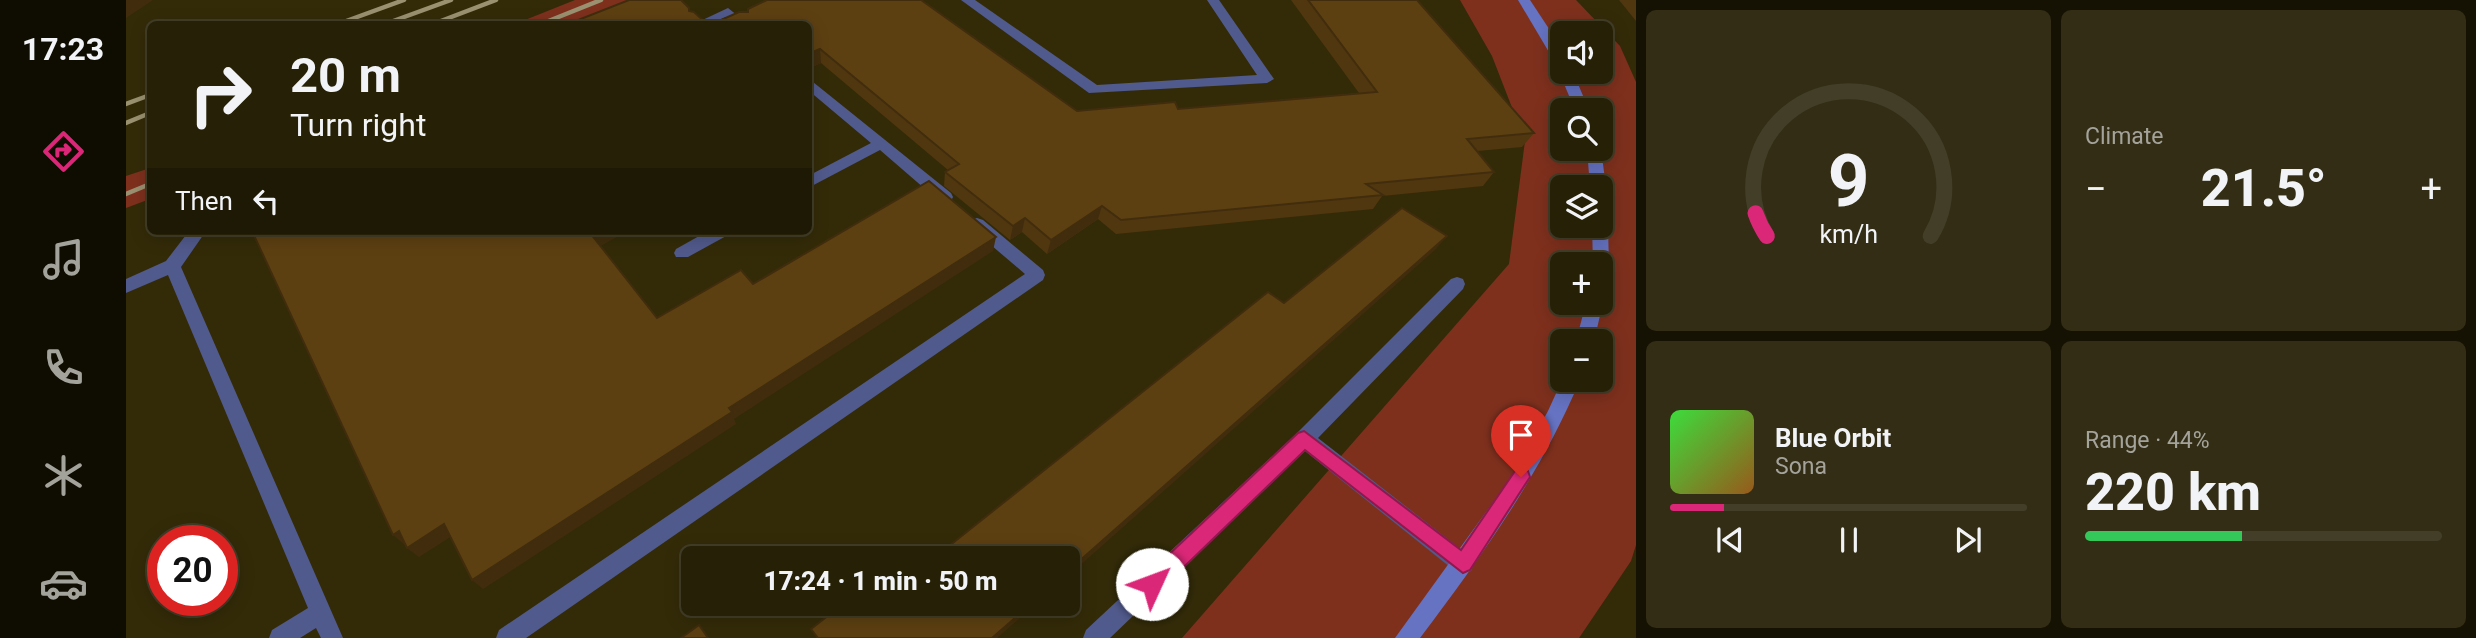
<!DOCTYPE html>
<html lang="en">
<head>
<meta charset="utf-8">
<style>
  :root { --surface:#262006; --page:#322d14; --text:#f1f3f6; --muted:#a4a39b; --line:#423e28; --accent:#db2777 }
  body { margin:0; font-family:Roboto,sans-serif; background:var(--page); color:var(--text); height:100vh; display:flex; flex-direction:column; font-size:26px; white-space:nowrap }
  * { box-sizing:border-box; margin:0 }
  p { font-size:23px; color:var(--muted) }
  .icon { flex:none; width:38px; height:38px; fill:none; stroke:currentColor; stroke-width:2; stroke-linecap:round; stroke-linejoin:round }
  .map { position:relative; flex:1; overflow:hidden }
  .details { display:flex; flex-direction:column; gap:10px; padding:10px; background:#151203; width:840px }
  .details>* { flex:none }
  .guide { position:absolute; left:21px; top:21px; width:665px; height:214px; border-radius:10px; box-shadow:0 4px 18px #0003,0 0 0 2px var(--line); background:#262006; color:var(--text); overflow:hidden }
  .controls { position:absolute; left:1424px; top:21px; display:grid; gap:14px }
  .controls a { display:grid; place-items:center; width:63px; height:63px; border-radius:10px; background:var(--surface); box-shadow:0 4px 18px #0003,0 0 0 2px var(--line); font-size:35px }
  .speed { position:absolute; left:21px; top:525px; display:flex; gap:14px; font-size:35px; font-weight:700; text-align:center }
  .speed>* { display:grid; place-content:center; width:91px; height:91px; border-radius:50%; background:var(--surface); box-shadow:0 4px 18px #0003,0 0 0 2px var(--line); line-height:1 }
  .speed .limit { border:10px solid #d22; background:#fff; color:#111 }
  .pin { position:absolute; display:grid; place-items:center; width:60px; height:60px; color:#fff; margin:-72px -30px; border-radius:50% 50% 50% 0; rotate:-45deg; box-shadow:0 0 7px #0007 }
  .pin .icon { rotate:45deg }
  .me { position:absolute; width:77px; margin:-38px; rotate:47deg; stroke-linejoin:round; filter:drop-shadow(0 0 5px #0008) }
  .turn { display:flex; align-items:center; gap:24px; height:147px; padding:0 28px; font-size:32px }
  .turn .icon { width:91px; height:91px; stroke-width:2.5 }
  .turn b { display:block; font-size:49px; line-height:60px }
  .then { display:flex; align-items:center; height:66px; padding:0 28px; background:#0003; gap:14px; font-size:26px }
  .big { font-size:52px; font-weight:800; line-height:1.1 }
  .details .widget { flex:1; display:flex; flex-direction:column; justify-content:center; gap:10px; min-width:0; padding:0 24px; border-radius:10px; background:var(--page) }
  .details .dial { align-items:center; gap:0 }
  .dial svg { height:182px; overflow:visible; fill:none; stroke:var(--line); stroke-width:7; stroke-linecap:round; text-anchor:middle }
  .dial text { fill:var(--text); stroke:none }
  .song { display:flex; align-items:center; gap:21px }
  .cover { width:84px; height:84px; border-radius:10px; background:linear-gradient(135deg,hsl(120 70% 55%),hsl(30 70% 35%)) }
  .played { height:7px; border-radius:4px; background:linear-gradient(90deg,var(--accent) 15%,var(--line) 15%) }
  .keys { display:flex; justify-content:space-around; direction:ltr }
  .heat { display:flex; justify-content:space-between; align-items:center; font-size:38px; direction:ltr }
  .charge { height:10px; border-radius:5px; background:linear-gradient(90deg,#34c759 44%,var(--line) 0) }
  .details .tiles { flex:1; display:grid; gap:10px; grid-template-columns:repeat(2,1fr) }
  .trip { position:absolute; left:555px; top:546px; width:399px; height:70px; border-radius:10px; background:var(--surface); box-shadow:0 4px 18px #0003,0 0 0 2px var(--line); font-weight:800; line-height:70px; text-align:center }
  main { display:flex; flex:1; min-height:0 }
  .menu { display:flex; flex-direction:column; width:126px; justify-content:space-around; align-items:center; background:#0f0d02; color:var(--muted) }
  .menu .icon { width:49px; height:49px }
  .menu .current { color:var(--accent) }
  .menu b { font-size:32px; color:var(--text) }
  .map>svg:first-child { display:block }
</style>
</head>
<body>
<main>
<nav class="menu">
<b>17:23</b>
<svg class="icon current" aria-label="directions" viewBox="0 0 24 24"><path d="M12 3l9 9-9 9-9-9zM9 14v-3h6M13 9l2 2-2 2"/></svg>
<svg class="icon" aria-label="music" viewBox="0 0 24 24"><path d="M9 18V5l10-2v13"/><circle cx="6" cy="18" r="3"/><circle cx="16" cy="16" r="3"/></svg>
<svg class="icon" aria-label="phone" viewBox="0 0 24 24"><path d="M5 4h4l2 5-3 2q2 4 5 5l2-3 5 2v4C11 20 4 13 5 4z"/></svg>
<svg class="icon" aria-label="climate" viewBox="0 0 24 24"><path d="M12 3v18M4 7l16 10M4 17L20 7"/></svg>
<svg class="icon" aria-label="car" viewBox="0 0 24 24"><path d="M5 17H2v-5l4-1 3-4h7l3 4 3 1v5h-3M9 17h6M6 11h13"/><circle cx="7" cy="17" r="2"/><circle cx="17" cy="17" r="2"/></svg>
</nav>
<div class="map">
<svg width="1510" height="638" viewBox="0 0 1510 638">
  <rect width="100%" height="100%" fill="#332b08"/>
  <!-- green -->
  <g fill="#7e301d" fill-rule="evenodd">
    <path d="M449,0h86l-63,24h-83z"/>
    <path d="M1334,0h116l44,46 16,36v463l-5,16 -52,77h-397l327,-374 16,-123 -33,-85zM1437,33h38v39h-38zM1437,110h38v39h-38zM1437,187h38v39h-38zM1437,264h38v39h-38zM1437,341h38v39h-38z"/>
    <path d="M24,168v31l-24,9v-32z"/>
  </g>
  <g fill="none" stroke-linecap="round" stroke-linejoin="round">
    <!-- lane -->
    <g fill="#515a8c" fill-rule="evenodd">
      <path d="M835,0h14l122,85 160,-10 -50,-75h12l55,79 -7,4 -178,10z"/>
      <path d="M602,8l20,16h-13l-9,-7 -16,7h-16z"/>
      <path d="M682,78l143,115 2,4 -2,4h-12l-59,-51 -72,38v-12l63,-33 -63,-53z"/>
      <path d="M851,218l6,2 60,50 2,5 -2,5 -517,358h-30l3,-8 526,-356 -54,-46 -2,-4 2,-4z"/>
      <path d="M63,231h17l-25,36 162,371h-22l-5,-10 -16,10h-31l3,-8 36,-22 -140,-333 -42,18v-14l40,-18z"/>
      <path d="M582,231h22l-2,4 -40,22h-12l-2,-4 2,-4z"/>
      <path d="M1331,277l6,2 2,5 -2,5 -145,149 153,119 3,7 -3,7 -8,3 -8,-3 -150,-120 -195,187h-27l3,-8 211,-197 154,-154z"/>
    </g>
    <!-- secondary -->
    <g fill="#6673c2" fill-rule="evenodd">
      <path d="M1392,0h12l33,50v18l-7,-4z"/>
      <path d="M1435,69l2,3h10l16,38h-14l-16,-38z"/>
      <path d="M1461,149h14l5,38 -3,4 -2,1v-5h-11z"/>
      <path d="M1475,220l7,6 1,41 -8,6v-9h-8l-1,-38h9z"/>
      <path d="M1475,300l2,3 -9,38h-18l10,-38h15z"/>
      <path d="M1437,378l17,2c-40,95 -98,176 -160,258h-25l117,-162 36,-65z"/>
    </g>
    <!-- rail -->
    <g stroke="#999170" stroke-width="4.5">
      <path d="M212,24l66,-24"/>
      <path d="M259,24l66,-24"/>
      <path d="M307,24l63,-24"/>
      <path d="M415,24l60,-24"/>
      <path d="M0,104l24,-9"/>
      <path d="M0,123l24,-10"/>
      <path d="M0,194l24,-10"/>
    </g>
  </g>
  <!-- wall -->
  <g fill="#50370f">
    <path d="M641,0h154l156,111 98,-9 3,7 181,-16 -68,-93h126l117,133 -12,14 -45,4 17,21 -11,14 -101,10 -9,13 -257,25 -18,-15 -51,35 -25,-22 -12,8 -66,-54 1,-14 3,-2 -127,-107 -13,6v-45h-96l27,-12h9v-3z"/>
    <path d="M1493,0h17v21z"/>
  </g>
  <!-- shaded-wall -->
  <g fill="#412d0d">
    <path d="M0,0h27l-27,18z"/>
    <path d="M694,49l1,14 -13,6v-15z"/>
    <path d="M976,206l-4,13 -51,35 4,-14z"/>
    <path d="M899,218l-3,14 -12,8 3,-14z"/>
    <path d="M471,231h31l-31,17 -6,-14z"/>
    <path d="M1321,236l-11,13 -368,327v-5z"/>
    <path d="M870,237l-3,14 -259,168 2,5 -253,165 -11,-9 257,-172z"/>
    <path d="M318,524l11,10 -36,23 -12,-9z"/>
    <path d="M273,531l6,14 -12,-10z"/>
    <path d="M905,604h5l-39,34h-5z"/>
  </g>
  <!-- building -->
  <g fill="#5d4012" stroke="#412d0d" stroke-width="2">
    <path d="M503,0h52l8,8v3l5,1 13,12h-139z"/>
    <path d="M641,0h154l156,111 98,-9 3,7 199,-17 -69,-92h109l117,133 -67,6 27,33 -128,12 17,11 -262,25 -19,-14 -51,34 -26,-22 -12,8 -68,-54 14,-8 -139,-115 -12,5v-30h-96l27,-12h9v-3z"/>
    <path d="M803,181l67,56 -267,171 3,4 -260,168 -28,-56 -37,24 -8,-17 -6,4 -141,-304h345l-6,3 66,84 84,-48 12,14z"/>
    <path d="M1276,208l45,28 -379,335v-13h-134l334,-266 16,11z"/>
    <path d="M783,551l6,7h-15z"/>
    <path d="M717,604h188l-39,34h-174l-7,-9z"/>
    <path d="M573,625l9,13h-27z"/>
  </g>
  <!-- route -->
  <path fill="#db2777" stroke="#8e194d" stroke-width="2" d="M1178,431l157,119 54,-79 6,-3 7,3 2,6 -60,93 -7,3 -158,-123 -146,141 -7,2 -7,-2 -3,-7 3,-7 153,-144z"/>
</svg>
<div class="controls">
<a><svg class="icon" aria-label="sound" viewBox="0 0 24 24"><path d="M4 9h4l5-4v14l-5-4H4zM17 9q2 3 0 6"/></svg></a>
<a><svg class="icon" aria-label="search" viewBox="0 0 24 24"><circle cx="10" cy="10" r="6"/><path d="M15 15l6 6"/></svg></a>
<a><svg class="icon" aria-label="layers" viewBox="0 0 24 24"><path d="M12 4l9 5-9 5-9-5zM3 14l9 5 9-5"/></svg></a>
<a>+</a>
<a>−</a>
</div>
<div class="speed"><div class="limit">20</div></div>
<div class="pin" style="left:1395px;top:477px;background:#d93025"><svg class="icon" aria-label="arrive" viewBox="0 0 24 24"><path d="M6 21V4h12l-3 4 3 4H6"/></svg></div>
<svg class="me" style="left:1026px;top:584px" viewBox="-20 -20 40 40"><circle r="19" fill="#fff"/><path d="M0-13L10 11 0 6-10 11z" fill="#db2777"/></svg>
<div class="trip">17:24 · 1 min · 50 m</div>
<div class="guide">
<div class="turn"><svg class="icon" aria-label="right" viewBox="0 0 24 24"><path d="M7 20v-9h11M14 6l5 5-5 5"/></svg><div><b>20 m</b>Turn right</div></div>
<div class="then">Then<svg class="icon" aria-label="left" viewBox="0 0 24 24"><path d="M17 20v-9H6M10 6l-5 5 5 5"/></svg></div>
</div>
</div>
<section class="details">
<div class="tiles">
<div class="widget dial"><svg viewBox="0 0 100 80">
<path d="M14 69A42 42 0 1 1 86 69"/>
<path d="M14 69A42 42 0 0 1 9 59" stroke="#db2777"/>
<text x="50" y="56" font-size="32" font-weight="700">9</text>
<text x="50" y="72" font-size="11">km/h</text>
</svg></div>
<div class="widget"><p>Climate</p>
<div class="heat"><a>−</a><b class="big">21.5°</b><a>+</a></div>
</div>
<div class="widget">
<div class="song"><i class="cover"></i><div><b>Blue Orbit</b><p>Sona</p></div></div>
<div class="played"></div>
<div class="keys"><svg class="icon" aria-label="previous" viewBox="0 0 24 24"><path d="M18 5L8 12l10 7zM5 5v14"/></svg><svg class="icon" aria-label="pause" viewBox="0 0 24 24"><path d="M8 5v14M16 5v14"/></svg><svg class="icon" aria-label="next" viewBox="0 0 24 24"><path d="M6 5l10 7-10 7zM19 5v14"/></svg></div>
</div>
<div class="widget"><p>Range · 44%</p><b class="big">220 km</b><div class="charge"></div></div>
</div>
</section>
</main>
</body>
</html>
